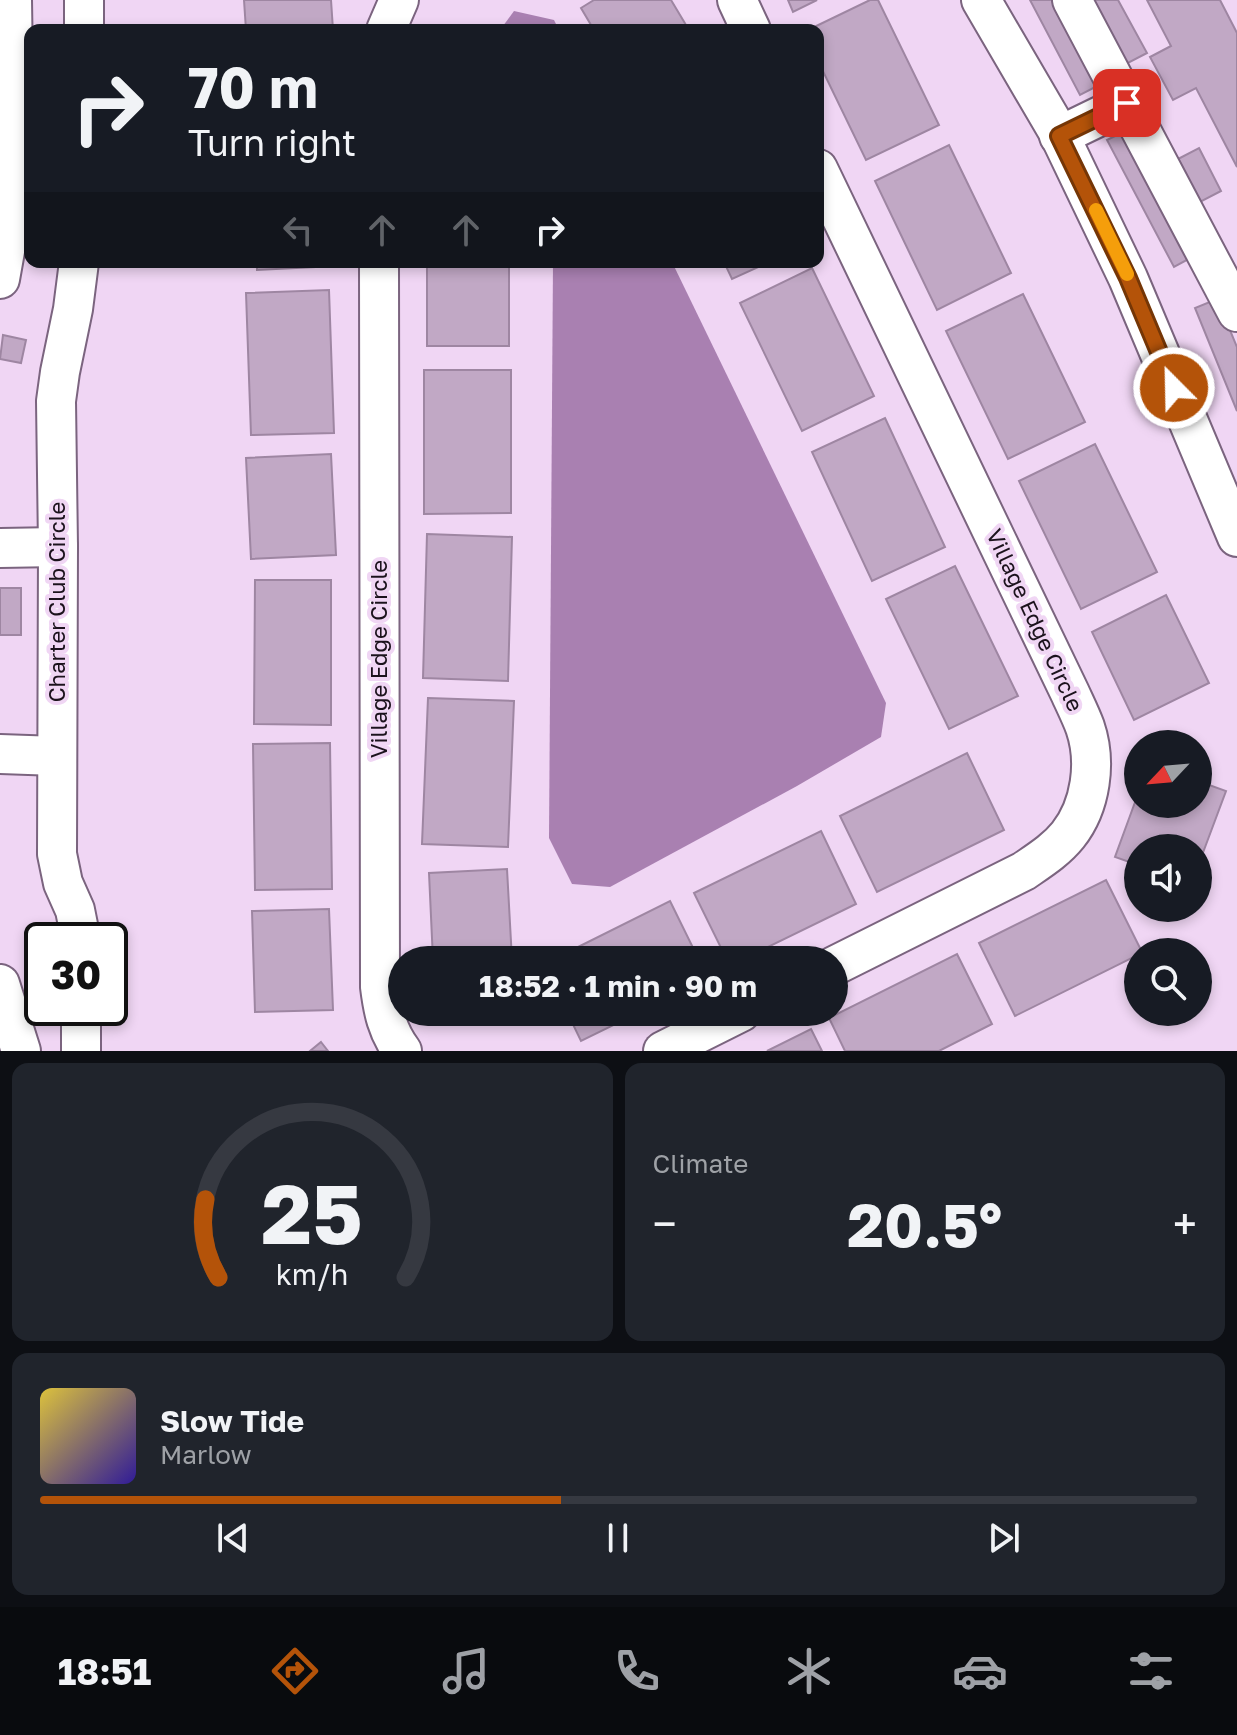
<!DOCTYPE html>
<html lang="en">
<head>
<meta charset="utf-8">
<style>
  :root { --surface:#171b24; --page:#20242c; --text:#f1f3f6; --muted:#9ea1a6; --line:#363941; --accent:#b45309 }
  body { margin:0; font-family:"Golos Text",sans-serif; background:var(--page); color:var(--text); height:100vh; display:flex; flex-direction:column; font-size:30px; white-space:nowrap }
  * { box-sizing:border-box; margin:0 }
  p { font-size:26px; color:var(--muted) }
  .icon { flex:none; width:44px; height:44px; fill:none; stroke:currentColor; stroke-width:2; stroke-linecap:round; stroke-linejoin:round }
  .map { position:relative; height:1051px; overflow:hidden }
  .details { display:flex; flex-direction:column; gap:12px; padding:12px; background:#0d0f14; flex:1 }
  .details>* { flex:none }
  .top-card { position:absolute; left:24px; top:24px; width:800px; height:244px; border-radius:16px; box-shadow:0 4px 12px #0003; background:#171b24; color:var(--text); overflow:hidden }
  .needle { width:52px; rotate:244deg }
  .fabs { position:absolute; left:1124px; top:730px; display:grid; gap:16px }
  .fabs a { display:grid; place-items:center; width:88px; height:88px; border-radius:50%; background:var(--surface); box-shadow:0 4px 12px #0003; font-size:40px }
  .speed { position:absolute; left:24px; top:922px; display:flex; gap:16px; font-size:40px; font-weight:700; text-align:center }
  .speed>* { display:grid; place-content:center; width:104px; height:104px; border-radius:50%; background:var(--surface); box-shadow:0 4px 12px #0003; line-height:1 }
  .speed .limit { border:4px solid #111; border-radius:12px; background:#fff; color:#111 }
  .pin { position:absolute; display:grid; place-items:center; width:68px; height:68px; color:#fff; margin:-34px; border-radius:16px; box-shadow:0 4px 12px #0006 }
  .me { position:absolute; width:88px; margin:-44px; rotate:337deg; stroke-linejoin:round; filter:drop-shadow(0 0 6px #0008) }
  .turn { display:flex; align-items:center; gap:28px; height:168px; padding:0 32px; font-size:36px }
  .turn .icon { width:104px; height:104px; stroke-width:2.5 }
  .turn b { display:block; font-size:56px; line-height:68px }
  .lanes { display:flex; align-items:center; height:76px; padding:0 32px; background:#0003; justify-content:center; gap:40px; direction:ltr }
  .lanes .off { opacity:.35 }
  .big { font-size:60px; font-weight:700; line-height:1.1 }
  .details .widget { flex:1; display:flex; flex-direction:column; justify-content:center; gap:12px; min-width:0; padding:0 28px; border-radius:16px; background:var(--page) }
  .details .dial { align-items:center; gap:0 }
  .dial svg { height:208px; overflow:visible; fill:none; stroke:var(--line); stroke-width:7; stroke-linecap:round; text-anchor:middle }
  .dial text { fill:var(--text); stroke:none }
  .song { display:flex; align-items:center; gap:24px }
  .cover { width:96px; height:96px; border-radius:12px; background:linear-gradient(135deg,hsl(50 70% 55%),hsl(250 70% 35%)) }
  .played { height:8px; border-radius:4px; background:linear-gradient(90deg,var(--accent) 45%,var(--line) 45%) }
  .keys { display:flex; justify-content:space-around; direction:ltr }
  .heat { display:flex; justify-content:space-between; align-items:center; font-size:44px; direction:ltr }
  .details .tiles { flex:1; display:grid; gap:12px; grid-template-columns:1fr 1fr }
  .widget:last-child { grid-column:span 2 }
  .trip { position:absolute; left:388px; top:946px; width:460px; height:80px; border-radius:40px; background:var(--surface); box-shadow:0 4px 12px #0003; font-weight:700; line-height:80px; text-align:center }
  .menu { display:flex; height:128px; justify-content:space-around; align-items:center; background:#090b0e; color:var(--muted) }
  .menu .icon { width:56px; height:56px }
  .menu .active { color:var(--accent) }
  .menu b { font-size:36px; color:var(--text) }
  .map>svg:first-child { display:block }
</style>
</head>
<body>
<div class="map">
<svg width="1237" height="1051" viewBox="0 0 1237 1051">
  <rect width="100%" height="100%" fill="#f0d6f4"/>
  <!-- water -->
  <g fill="#a980b1">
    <path d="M514,11l40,9 5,10h-59z"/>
    <path d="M553,262h119l214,441 -5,34 -84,49 -187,101 -38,-3 -23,-46z"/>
  </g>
  <!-- building -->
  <g fill="#c1a8c5" stroke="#9e86a2" stroke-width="2">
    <path d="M244,0h87l2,30h-87z"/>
    <path d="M594,0h77l18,30h-95l-13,-22z"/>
    <path d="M788,0h29l-24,12z"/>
    <path d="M870,0h8l61,125 -73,35 -48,-99v-31h-10z"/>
    <path d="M1030,0h28l45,83 -23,12z"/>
    <path d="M1092,0h26l29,53 -21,11z"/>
    <path d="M1147,0h73l17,33v134l-41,-79 -23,12 -23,-43 21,-11z"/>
    <path d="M1129,129l67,126 -22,12 -67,-127z"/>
    <path d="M949,145l62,128 -74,37 -62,-129z"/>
    <path d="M1199,148l22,43 -21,11 -22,-43z"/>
    <path d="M257,262h78v4l-78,4z"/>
    <rect x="427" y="262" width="82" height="84"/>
    <path d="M724,262h45l-37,17z"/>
    <path d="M812,268l62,128 -72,35 -62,-128z"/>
    <path d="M329,290l5,143 -83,2 -5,-142z"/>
    <path d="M1023,294l62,128 -77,37 -62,-128z"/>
    <path d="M1217,299l20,48v64l-42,-103z"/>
    <path d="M3,335l23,5 -5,23 -21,-4z"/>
    <path d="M424,370h87v143l-87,1z"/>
    <path d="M885,418l60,129 -73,34 -60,-129z"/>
    <path d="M1095,444l62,128 -76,37 -62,-128z"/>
    <path d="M331,454l5,101 -85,4 -5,-101z"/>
    <path d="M427,534l85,3 -4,144 -85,-3z"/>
    <path d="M955,566l63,130 -69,33 -63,-130z"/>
    <path d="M255,580h76v145l-77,-1z"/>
    <rect x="0" y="588" width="21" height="47"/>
    <path d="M1166,595l43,88 -75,37 -42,-88z"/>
    <path d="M428,698l86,3 -6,146 -86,-3z"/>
    <path d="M330,743l2,146 -77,1 -2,-146z"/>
    <path d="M967,753l37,77 -127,62 -37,-76z"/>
    <path d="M1198,781l28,10 -28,75v-18h-60v17l-23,-8 23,-63v10h60z"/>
    <path d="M821,831l35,73 -115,56h-14l-33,-67z"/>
    <path d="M507,869l5,91h-79l-4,-87z"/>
    <path d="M1106,880l36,72h-4v3l-123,61 -36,-73z"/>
    <path d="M670,901l29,59h-147z"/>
    <path d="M329,909l4,101 -78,2 -3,-101z"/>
    <path d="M957,954l35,70 -53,27h-94l-16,-33z"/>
    <path d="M567,1012h73l-59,29z"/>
    <path d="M811,1029l11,22h-55z"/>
    <path d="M321,1042l7,9h-18z"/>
  </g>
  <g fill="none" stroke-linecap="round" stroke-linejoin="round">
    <!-- minor casing -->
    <g stroke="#7b647f" stroke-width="42">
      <g id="minor">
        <path d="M12,0l3,195 15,2"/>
        <path d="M84,0v30"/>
        <path d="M737,0l14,30"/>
        <path d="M981,0l76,130 71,148 109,259"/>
        <path d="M1072,0l165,312"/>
        <path d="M386,30l13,-30"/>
        <path d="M1059,136l68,-33"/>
        <path d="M818,169l252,524c5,11 11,23 15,34 12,35 6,79 -17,108 -12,15 -28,25 -44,36l-190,95"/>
        <path d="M79,262l-6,47 -13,63 -4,29 2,146 -1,307 6,29 12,27 6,30"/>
        <path d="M379,262l1,725c3,24 7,44 22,64"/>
        <path d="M0,279l15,-84"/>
        <path d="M0,548l58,-1"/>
        <path d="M0,754l57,2"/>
        <path d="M0,984l21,67"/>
        <path d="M81,1008v43"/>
        <path d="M663,1051l78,-39"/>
      </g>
    </g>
    <!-- minor -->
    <use href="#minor" stroke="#fff" stroke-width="38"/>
  </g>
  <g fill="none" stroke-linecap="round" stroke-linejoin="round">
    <!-- route casing -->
    <g stroke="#753606" stroke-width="20">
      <path id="route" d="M1127,103l-68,33 69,142 46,110"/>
    </g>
    <!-- route -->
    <use href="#route" stroke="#b45309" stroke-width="14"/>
    <!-- slow -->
    <path stroke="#f59e0b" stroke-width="14" d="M1096,210l31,64"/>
  </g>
  <g text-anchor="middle" stroke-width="8" stroke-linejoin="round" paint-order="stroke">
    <!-- street labels -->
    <g font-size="22" fill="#1b121c" stroke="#f0d6f4">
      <text transform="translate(57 602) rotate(-90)" y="8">Charter Club Circle</text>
      <text transform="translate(1035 620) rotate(65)" y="8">Village Edge Circle</text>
      <text transform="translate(379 659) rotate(-90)" y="8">Village Edge Circle</text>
    </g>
  </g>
</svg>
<div class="fabs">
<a><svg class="needle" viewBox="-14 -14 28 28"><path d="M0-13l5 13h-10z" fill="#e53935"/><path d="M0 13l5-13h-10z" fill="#9ea1a6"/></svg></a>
<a><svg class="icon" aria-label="sound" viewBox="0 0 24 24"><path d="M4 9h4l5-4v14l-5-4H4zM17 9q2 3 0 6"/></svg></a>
<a><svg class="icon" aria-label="search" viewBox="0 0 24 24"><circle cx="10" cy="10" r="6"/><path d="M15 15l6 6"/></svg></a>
</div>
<div class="speed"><div class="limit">30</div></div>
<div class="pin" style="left:1127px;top:103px;background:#d93025"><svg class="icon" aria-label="arrive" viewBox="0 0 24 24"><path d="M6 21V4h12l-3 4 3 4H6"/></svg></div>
<svg class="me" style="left:1174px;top:388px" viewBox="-20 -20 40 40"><circle r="17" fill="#b45309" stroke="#fff" stroke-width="3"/><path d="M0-11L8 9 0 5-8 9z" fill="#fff"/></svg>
<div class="trip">18:52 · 1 min · 90 m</div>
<div class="top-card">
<div class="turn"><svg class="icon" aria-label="right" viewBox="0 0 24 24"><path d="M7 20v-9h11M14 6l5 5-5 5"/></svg><div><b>70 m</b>Turn right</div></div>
<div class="lanes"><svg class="icon off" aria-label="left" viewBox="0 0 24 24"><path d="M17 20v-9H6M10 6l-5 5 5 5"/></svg><svg class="icon off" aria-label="ahead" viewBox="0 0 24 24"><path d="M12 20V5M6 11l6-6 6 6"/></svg><svg class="icon off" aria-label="ahead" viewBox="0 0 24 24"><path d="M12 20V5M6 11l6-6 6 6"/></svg><svg class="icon" aria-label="right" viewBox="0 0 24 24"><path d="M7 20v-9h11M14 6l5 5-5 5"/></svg></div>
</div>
</div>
<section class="details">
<div class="tiles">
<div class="widget dial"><svg viewBox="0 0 100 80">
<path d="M14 69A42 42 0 1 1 86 69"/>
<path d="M14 69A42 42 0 0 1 9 39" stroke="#b45309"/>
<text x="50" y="56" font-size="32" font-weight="700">25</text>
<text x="50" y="72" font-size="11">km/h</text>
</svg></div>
<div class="widget"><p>Climate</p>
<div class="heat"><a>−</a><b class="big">20.5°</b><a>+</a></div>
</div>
<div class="widget">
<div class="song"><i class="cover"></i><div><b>Slow Tide</b><p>Marlow</p></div></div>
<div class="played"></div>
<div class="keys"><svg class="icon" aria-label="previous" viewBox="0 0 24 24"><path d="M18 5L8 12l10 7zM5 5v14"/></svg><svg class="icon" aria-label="pause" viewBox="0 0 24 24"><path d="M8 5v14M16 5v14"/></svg><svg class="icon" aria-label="next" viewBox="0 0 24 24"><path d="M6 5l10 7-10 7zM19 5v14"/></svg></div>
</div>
</div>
</section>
<nav class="menu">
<b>18:51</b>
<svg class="icon active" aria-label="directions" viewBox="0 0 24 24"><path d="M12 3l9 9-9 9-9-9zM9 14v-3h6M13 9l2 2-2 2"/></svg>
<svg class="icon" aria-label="music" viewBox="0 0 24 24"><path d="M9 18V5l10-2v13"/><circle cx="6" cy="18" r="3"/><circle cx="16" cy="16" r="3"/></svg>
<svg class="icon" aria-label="phone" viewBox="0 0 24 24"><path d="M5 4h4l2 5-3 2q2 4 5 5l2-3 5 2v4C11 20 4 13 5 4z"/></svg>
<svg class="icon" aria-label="climate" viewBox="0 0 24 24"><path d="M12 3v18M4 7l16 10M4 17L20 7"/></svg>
<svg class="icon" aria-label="car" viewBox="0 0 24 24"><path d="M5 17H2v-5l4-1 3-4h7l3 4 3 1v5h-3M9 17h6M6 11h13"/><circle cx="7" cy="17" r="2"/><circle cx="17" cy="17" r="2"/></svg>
<svg class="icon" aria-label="filters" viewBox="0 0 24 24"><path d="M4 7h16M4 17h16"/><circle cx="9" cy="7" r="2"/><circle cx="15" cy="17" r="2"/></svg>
</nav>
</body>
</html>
